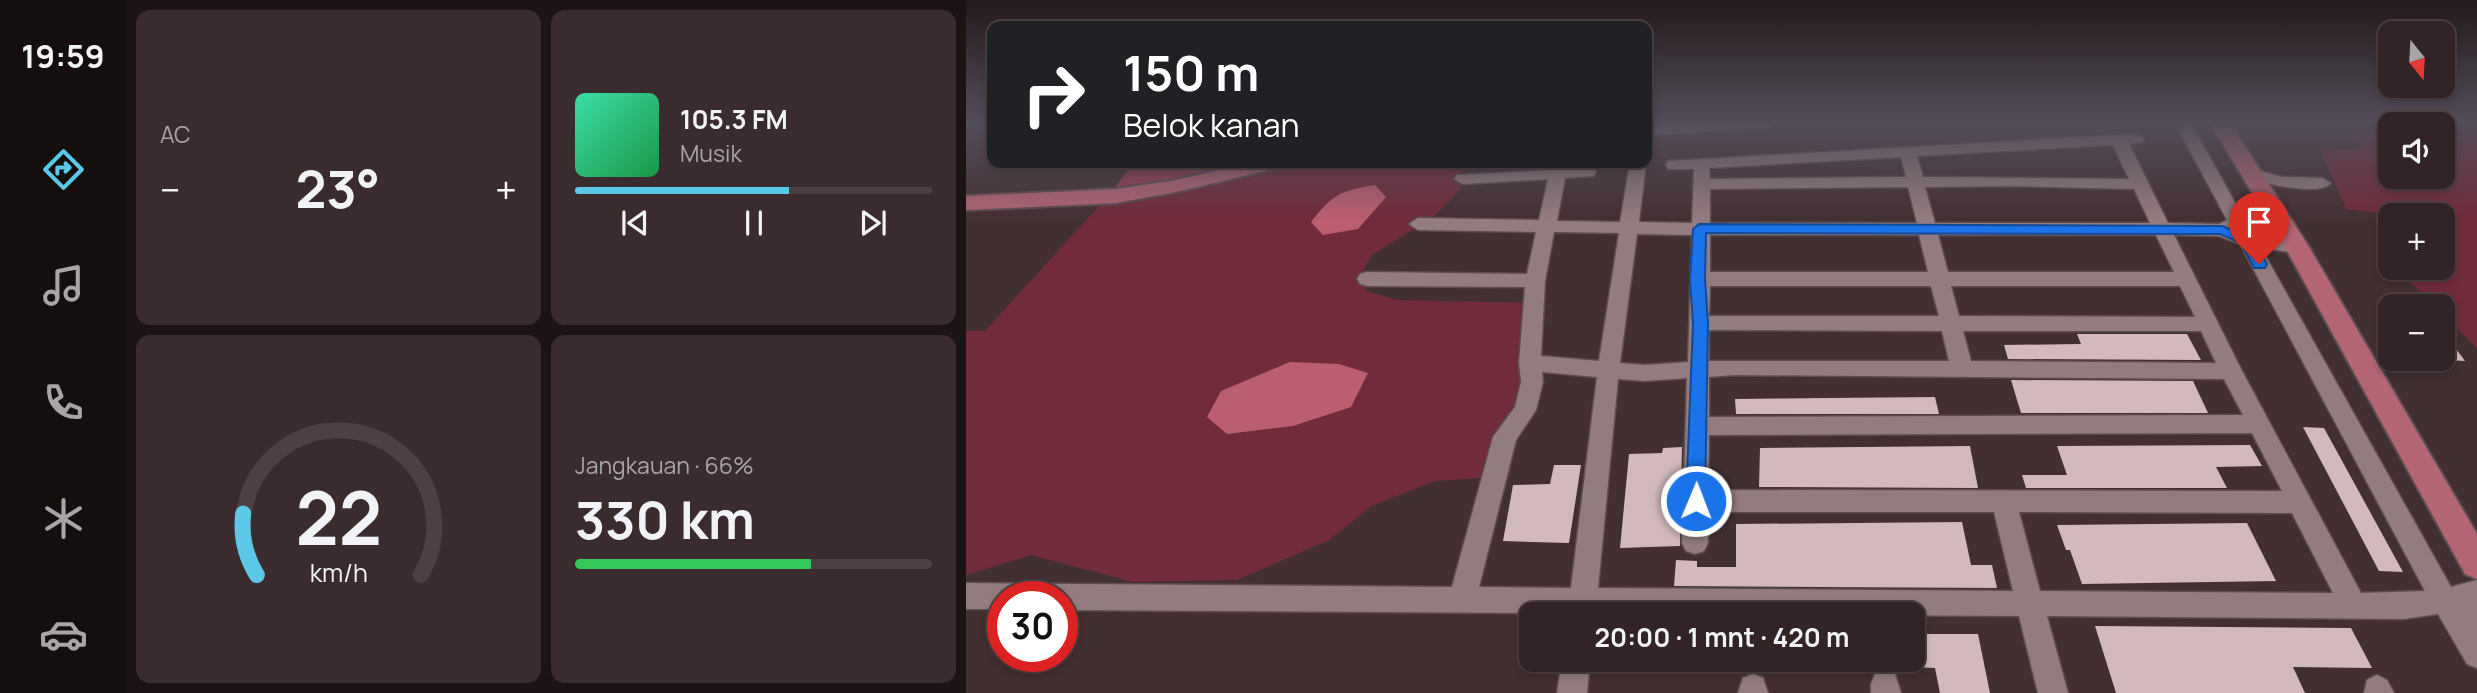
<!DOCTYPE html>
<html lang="id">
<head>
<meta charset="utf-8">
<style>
  :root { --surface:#322326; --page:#3a2b2e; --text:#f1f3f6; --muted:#a8a4a7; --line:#4d4043; --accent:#5bc8e7 }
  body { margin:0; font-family:Manrope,sans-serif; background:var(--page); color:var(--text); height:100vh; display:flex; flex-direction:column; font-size:26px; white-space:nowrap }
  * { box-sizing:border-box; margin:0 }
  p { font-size:23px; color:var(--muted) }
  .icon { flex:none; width:38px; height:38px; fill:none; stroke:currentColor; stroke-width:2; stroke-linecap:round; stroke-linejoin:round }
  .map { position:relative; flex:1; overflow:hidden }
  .details { display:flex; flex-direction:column; gap:10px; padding:10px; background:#1c1315; width:840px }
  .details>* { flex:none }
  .hud { position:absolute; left:21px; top:21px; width:665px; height:147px; border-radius:14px; box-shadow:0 4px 10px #0003,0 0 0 2px var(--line); background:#202124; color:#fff; overflow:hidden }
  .needle { width:46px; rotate:162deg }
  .buttons { position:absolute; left:1412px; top:21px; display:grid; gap:14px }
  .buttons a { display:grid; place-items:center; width:77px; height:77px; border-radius:14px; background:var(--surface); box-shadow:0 4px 10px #0003,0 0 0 2px var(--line); font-size:35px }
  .speed { position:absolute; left:21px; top:581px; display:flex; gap:14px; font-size:35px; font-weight:700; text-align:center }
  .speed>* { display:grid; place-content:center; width:91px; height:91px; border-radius:50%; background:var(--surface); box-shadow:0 4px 10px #0003,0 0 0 2px var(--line); line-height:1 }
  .speed .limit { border:10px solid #d22; background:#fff; color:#111 }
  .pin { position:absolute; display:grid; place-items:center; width:60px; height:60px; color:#fff; margin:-72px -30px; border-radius:50% 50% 50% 0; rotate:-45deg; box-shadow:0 0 7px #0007 }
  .pin .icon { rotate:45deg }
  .me { position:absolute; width:77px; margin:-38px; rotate:1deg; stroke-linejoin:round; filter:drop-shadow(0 0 5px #0008) }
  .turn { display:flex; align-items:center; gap:24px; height:147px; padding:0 21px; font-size:32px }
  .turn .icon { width:91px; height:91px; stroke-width:2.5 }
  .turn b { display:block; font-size:49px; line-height:60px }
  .big { font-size:52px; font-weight:700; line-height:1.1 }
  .details .card { flex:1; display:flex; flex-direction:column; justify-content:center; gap:10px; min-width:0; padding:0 24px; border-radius:14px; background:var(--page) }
  .details .dial { align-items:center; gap:0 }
  .dial svg { height:182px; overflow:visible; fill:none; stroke:var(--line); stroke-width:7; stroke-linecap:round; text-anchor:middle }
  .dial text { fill:var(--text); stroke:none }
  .song { display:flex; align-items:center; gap:21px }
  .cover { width:84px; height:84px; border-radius:10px; background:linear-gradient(135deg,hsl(160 70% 55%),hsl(140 70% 35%)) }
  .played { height:7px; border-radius:4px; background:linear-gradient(90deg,var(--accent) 60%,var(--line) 60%) }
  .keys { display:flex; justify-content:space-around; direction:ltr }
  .heat { display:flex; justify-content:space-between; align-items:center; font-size:38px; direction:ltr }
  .charge { height:10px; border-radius:5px; background:linear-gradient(90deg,#34c759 66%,var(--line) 0) }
  .details .tiles { flex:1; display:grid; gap:10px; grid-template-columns:repeat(2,1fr) }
  .trip { position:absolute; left:553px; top:602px; width:406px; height:70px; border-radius:14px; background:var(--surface); box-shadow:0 4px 10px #0003,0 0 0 2px var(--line); font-weight:700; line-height:70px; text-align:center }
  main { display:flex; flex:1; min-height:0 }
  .menu { display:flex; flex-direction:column; width:126px; justify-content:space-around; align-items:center; background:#140e0f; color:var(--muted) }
  .menu .icon { width:49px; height:49px }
  .menu .selected { color:var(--accent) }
  .menu b { font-size:32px; color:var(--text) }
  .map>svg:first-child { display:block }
</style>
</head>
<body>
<main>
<nav class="menu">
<b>19:59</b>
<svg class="icon selected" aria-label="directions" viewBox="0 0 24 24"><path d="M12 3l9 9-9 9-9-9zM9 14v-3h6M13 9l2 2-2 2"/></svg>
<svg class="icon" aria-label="music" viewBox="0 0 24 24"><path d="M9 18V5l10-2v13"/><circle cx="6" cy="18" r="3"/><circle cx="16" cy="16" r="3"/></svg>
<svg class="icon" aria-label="phone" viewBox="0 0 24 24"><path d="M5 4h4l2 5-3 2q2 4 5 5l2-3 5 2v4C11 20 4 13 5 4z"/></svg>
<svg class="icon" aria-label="climate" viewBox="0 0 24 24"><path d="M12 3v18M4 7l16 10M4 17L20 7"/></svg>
<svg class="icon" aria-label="car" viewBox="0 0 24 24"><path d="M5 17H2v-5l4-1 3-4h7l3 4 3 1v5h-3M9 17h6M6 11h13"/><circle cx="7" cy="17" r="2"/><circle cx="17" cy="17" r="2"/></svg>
</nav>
<section class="details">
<div class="tiles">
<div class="card"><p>AC</p>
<div class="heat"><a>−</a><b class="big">23°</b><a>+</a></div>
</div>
<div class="card">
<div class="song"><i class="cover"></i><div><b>105.3 FM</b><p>Musik</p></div></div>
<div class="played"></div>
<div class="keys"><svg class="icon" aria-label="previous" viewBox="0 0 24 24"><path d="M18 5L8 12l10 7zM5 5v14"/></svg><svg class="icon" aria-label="pause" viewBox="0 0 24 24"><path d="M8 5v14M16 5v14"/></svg><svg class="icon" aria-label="next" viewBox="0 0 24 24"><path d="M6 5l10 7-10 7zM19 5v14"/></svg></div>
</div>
<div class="card dial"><svg viewBox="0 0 100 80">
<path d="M14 69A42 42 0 1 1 86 69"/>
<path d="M14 69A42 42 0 0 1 8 42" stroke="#5bc8e7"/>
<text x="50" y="56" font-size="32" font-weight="700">22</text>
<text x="50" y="72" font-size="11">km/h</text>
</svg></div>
<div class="card"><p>Jangkauan · 66%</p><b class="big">330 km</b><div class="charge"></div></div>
</div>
</section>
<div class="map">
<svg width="1511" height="693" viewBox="0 0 1511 693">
  <rect width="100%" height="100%" fill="#422f32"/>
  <!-- green -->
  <g fill="#712b3a">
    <path d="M1450,123h61v225l-34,-34v-8h-8l-39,-38h47v-53h-41l-56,-6 -25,-58 39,-2 -11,-16 41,-2v46h53v-53z"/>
    <path d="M299,163h220l-20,2 -5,25 -27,27 -61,38 -14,24 11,13 29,8 138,3 -26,173 -76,5 -62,25 -43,34 -92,40 -104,2 -102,-27 -65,20v-244h19l123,-135z"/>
  </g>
  <!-- forest -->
  <path fill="#963e50" d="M168,163h131l-157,33z"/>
  <!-- water -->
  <g fill="#bb5e70">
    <path d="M409,185l11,12 -28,32 -35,6 -12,-13c22,-28 28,-31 64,-37z"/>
    <path d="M324,362l49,2 29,9 -17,34 -58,19 -66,8 -20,-17 14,-26z"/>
  </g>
  <!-- building -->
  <g fill="#d2b9bc">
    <path d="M1477,331l22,30 -19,-1 -3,-4z"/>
    <path d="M1111,334h110l14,26 -193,-1 -4,-14 77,-1z"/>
    <path d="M1045,380l182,1 15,32h-187z"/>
    <path d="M969,397l4,17h-203l-1,-15z"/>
    <path d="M1337,427l21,1 79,144 -24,-1z"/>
    <path d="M1284,445l12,21 -46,1 11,21h-201l-4,-13h45l-10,-29z"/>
    <path d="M1004,446l8,42 -219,-1 1,-39z"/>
    <path d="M716,447l-2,99 -60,2 9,-94 33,-1 1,-5z"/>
    <path d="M588,465h27l-12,78 -66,-2 10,-56 37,-1z"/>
    <path d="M996,522l9,43h21l5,23 -323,-2 2,-26 21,1v6h39v-43z"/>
    <path d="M1281,523l29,58 -194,3 -12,-34h-4l-9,-25z"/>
    <path d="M1129,626l256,2 21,40 -79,-1 12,26h-189z"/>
    <path d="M947,634h65l12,59h-50l-5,-25 -22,-1z"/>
  </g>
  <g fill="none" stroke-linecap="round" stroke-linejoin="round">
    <!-- minor casing -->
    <g stroke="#5d4d50" stroke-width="3">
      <g id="minor">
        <path d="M726,123h85l-8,5 -122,7v-10z"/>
        <path d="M1209,123h16l52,94 39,1 9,6 -9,6 -32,-2 4,7 43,6 7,2 2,4 -2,4 -7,2 -36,-5 190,339 26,-7v88l-10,-4 -29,-50 -35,5 -356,-3 21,77h-30l-19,-77 -957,-6v-13h-59v12h-37v-26l486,4 41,-150 22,-30 6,-25 -2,-19 6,-76 -158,-1 -7,-2 -3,-5 3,-5 7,-2 160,2 9,-42 -118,-2 -9,-6 9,-6 121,2 9,-41 -85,5 -9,-5 3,-4 137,-7 2,4 -2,4 -29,2 -8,43 63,1 10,-59h16l-7,59 53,1 2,-54h-26l-2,-4 2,-4 468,-27 8,5 -2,3 -13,2 39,79 51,1 8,-4zM1147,145l16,34 -206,-2 -6,-21zM935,157l5,20 -196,2 -1,-11zM1046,186l122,3 16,34h-215l-10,-36zM942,187l9,36h-207v-34zM588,232l65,1 -20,128 -58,-5 4,-75zM671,234l55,1 -4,127 -43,3 -25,-2zM744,235h209l9,37h-218zM972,235h218l18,37h-226zM1208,235l45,1 21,8 185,347 -64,2 -119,-222zM744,286h221l8,30h-230zM985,286h229l15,31 -236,-1zM743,330l233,1 7,30h-240zM997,331h238l15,32 -245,-2zM576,372l55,5 -26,211 -92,-1 37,-147 20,-30 7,-28zM767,375l491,4 19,36 -534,2v-40zM721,378l-5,165 4,8 9,3 9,-3 4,-8v-31h286l19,79 -415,-3 20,-209 27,2zM1286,433l30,58 -574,-1 1,-55zM1053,512l273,1 41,80 -293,-2z"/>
        <path d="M1289,170l28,7 39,1 9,5c-13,14 -64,0 -82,-4l-2,-4 2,-4z"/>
        <path d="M596,660h28l-3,33h-30z"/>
        <path d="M919,670l10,4 6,19h-30v-9l4,-10z"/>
        <path d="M787,674l10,4 5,15h-30l5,-15z"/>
        <path d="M1411,675l10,5 7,13h-30l3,-13z"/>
      </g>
    </g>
    <!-- major casing -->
    <g stroke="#5d4d50" stroke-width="4">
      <g id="major">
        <path d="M1244,123h20l79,124 168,287v45l-12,-5 -180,-327z"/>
        <path d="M283,163h36l-3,4 -106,25 -60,11 -150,7v-14l150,-7 60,-9z"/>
      </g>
    </g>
    <!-- minor -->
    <use href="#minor" fill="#937c7f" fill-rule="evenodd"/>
    <!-- major -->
    <use href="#major" fill="#b36574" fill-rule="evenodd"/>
  </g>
  <!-- sky -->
  <linearGradient id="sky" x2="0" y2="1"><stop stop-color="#241a1c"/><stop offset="0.56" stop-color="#544d5a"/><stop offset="1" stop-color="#544d5a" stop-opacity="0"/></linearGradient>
  <rect width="1511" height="220" fill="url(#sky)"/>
  <!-- route -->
  <path fill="#1a73e8" stroke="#114b97" stroke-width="2" d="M733,224l523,2 29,11 16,27 -2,4h-11l-13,-25 -21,-9 -514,-1 -1,46 3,44 -3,178 -3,6 -6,2 -7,-2 -3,-6 7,-178 -3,-44 3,-50z"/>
</svg>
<div class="buttons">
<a><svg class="needle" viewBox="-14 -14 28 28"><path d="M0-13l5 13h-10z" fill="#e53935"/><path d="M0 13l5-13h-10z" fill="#a8a4a7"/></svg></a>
<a><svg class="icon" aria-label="sound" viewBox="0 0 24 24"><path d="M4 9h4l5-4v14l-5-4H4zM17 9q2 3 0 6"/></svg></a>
<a>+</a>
<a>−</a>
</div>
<div class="speed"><div class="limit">30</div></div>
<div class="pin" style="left:1293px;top:264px;background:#d93025"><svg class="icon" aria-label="arrive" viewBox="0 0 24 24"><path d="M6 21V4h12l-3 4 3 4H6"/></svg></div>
<svg class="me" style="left:730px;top:501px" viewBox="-20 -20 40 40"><circle r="17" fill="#1a73e8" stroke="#fff" stroke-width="3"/><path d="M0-11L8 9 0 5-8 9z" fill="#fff"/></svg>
<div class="trip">20:00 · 1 mnt · 420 m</div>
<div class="hud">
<div class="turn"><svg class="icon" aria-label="right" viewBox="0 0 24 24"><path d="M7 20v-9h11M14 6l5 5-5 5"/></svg><div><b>150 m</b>Belok kanan</div></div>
</div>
</div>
</main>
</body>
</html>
